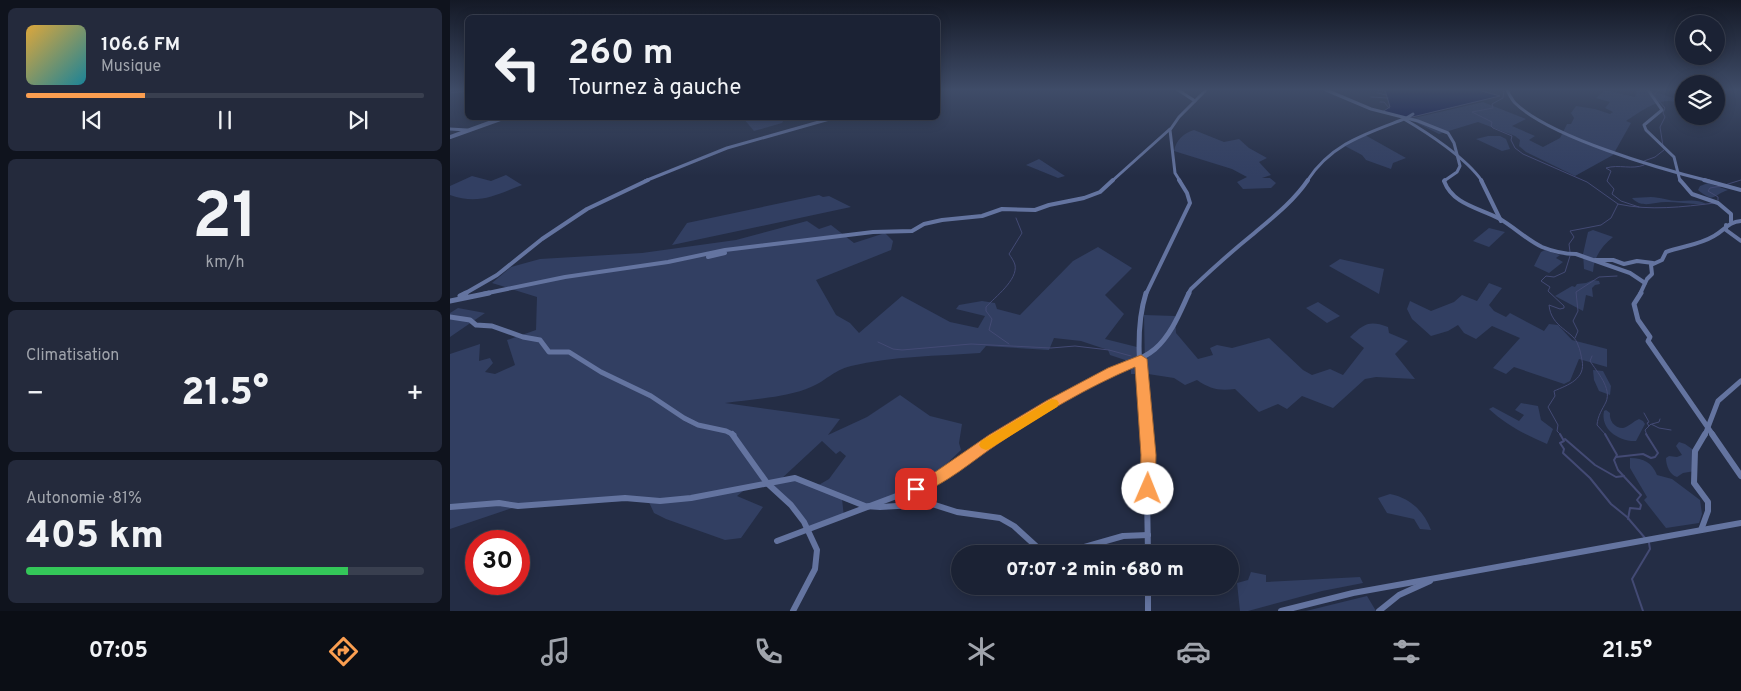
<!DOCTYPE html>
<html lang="fr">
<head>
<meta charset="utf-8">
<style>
  :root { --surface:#1b2234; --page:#242a3c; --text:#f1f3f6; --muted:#a0a4ac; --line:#393f4f; --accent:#fb9e50 }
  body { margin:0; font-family:Overpass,sans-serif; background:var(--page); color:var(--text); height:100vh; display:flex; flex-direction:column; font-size:19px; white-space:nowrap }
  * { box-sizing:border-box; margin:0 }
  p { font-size:16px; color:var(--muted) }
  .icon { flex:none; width:28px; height:28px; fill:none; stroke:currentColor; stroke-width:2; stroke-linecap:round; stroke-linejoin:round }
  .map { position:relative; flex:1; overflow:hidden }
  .details { display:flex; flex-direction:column; gap:8px; padding:8px; background:#0f131d; width:450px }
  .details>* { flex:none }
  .guide { position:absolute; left:15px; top:15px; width:475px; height:105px; border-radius:8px; box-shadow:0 2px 12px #0003,0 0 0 1px var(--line); background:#1b2234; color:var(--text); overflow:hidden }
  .controls { position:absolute; left:1225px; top:15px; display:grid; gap:10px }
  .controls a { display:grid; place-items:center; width:50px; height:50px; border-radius:50%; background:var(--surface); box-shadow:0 2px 12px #0003,0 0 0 1px var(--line); font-size:25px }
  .speed { position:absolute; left:15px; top:530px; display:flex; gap:10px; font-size:25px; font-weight:700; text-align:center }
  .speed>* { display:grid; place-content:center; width:65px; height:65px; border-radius:50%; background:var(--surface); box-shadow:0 2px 12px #0003,0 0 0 1px var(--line); line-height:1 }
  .speed .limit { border:8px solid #d22; background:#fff; color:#111 }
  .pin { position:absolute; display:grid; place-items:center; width:42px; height:42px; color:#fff; margin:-21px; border-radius:10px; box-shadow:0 2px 8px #0006 }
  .me { position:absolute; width:55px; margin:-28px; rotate:1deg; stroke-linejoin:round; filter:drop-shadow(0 0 4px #0008) }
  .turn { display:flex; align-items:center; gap:18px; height:105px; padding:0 20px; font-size:22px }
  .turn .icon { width:65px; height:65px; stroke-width:2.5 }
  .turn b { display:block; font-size:35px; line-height:42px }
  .big { font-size:38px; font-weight:800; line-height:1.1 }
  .details .card { flex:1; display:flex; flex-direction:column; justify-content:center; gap:8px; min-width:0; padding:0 18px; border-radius:8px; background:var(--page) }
  .details .dial { align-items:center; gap:0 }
  .dial b { font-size:65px; line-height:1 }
  .song { display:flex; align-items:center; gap:15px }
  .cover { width:60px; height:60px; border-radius:8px; background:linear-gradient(135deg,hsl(40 70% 55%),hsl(190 70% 35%)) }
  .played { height:5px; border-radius:2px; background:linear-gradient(90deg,var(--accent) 30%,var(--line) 30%) }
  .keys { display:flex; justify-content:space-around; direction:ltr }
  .heat { display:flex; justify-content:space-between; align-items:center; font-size:28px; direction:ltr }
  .charge { height:8px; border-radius:4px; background:linear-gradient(90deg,#34c759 81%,var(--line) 0) }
  .trip { position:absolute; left:501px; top:545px; width:288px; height:50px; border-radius:25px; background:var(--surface); box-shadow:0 2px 12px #0003,0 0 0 1px var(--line); font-weight:800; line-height:50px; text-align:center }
  .dock { display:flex; height:80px; justify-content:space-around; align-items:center; background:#0b0e15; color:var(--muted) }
  .dock .icon { width:35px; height:35px }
  .dock .on { color:var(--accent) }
  .dock b { font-size:22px; color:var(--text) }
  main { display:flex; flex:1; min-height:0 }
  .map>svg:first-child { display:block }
</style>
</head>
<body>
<main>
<section class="details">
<div class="card">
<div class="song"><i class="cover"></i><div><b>106.6 FM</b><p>Musique</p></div></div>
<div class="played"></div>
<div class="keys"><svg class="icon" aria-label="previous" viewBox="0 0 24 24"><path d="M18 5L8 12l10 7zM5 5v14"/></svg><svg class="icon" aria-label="pause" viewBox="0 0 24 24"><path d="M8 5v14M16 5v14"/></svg><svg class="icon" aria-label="next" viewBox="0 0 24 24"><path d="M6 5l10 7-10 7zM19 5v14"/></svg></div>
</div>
<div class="card dial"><b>21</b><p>km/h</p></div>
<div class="card"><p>Climatisation</p>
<div class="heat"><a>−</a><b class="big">21.5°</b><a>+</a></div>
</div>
<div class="card"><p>Autonomie · 81%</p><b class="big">405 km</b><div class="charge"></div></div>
</section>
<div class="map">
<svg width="1291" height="611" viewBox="0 0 1291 611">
  <rect width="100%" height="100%" fill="#242d45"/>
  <!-- green -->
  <g fill="#323f62" fill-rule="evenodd">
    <path d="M1155,90l30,7 2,-7h11l36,11c-7,2 -10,0 -16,0 -14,0 -31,13 -42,20l5,2 -18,32 -38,21 -49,-24 -7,-6 1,-6 -5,-4 -37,-14 -39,12 -30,-15 74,-17 43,17 -14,7 23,10 -6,4 14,7 17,-9 7,-14h4l3,-6 -3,-5 5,-7 19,3 15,5 3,-2 -8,-4 5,-6 -14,-4z"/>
    <path d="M293,118h42l-3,5 -28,8z"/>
    <path d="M744,130l30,12 15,-3 10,9 18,10 -8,4 12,13 -9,3h8l6,5 -5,5 -28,1 -6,-7 10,-5 -15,-8 -58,-18c2,-11 10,-18 20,-21z"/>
    <path d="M915,135l41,23 -13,5 -2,6 -25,-9 -4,-5 -19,-10z"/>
    <path d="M1038,136h12l6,3 4,10 -8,2 -26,-12z"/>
    <path d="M589,159l26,17 -7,2 -32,-13z"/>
    <path d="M56,175l16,10c-27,10 -43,20 -72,10v-9l22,-10 19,5z"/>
    <path d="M1258,183l20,7c-16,5 -13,14 -30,0l2,-4z"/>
    <path d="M369,195l4,2 6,-1 22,11 -179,38 15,-22z"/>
    <path d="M1201,197c9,0 18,4 28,4 9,0 19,-2 27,3 -13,1 -27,-2 -40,-2 -12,0 -24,7 -34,-4z"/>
    <path d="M357,221l12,8 12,-4 23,18 31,-10 8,8 -2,9 -75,30 20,35 14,8 9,10 43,-37 48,26 28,6 7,-12 -29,-7 3,-4 23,-4 13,2 2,6 23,6 53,-54 25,-14 34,21 -27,27 19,19 -19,25 32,8 1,27h-7v-7l-6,-1v-6l-15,-5 -2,-5 -27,-9 -27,-3 -5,12 -63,-4 -6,7c-42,3 -88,3 -129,13 -19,5 -25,15 -40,21 -25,11 -60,12 -86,16l115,16 -12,16 39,-18 33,-22 30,21 32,8 -3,19 2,7 -25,24 1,5 -66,28 -29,-8 2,18 -36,13 -4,-8 -37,-39 -19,4 -11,9 26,11 -22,31 -16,2 -59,-21 -12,-6 -6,-13 -130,6 -68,23v-175l30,-10 -1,17 11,-3 3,5 -8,9 10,2 20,-9 -8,-25 29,-10 1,-33 -45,-14 19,-16 29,-8 102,-6 94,-13zM372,441l14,13 4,-3 6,5 -17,23 -12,7 -12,-6h-25z"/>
    <path d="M1039,228l16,4 -16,15 -16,-6z"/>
    <path d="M1143,230l20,7c-11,9 -19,19 -20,35l-9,-3 -1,-15 5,-22z"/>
    <path d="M1095,250l15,5 -4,3 7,4 -14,11 -15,-7 7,-14z"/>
    <path d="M890,259l44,10 -5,25 -50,-28z"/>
    <path d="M1143,280l6,1 1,3 -5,1 -3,3 1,9 -7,-2 -3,16 -28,-15 17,-10 3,1 2,-3 9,-1z"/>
    <path d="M1039,283l13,5 -13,17 5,6 12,6 4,-4 34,18 5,-7 9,1 14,15 35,9v18l-28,-8 -9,22 -6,3 -50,-17 -8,7 -13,-6 27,-30 -28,-12 -16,13 -12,-6 -6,-8 -10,6 -17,5 -19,-17 -5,-10 3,-8 21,10 23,-9 8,-7 15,6z"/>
    <path d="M868,302l22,14 -13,7 -21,-15z"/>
    <path d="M8,308l27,5 -35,24v-24z"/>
    <path d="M694,315l31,1 1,17 22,26 15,-4 -3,-7 7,-3 15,3 37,-10 34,32 9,5 18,-6 13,6 21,-27 -14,-11c14,-13 19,-17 38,-10l1,6 19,8 -13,13 20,25 -39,-2 -11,2 -32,29 -31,-12 -15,13 -9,-5 -19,8 -24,-23c-16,2 -25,0 -38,-9l-12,5 -11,-7 -26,-4 -3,-5z"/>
    <path d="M1143,370l10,1 8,15 -1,9 -11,-4 -5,-11z"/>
    <path d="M1071,403l17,3 3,14 12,9 -6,15c-21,-9 -41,-19 -58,-35l4,-2 26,14 5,-6 -9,-5z"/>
    <path d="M1156,410l4,3c-1,7 4,15 13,15 5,-1 11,-7 16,-9l4,2 2,3 -9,17c-17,1 -36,-12 -32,-30z"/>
    <path d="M1229,442l6,2 10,7v20l-12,2 -6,4c-7,-2 -11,-11 -11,-19l3,-2 8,1 5,-2 -6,-9z"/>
    <path d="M1180,458c14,0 22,5 27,17l15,4 28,21 2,14 -3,9 -33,5 -22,-28 3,-3 -17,-29z"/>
    <path d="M940,494c20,4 34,17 41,36l-11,-1 -6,-10 -27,-6 -9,-15z"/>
    <path d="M801,572l15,3v7l94,-5 3,6 -41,8 -74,20h-8l-3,-28 11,-3z"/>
    <path d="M917,596l9,15h-70z"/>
  </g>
  <!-- water -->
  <path fill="#081045" stroke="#434a74" d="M935,90h93l22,6 -92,22 -26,-6 8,-5z"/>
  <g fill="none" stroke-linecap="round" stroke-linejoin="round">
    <!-- stream-far1 -->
    <g stroke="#434a74" stroke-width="1">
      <path d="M928,90l7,1"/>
      <path d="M1054,90l-1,8 -11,6 1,4 -21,4 20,10 -1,4 2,2 19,8 -1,4 4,8 8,6 64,28 31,22"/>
      <path d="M0,91l2,-1"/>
      <path d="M0,93l18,-2"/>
      <path d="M928,93l8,2"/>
      <path d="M1202,93l13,15 -2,5 2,4 -5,10 3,19"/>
      <path d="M1204,95l5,-5"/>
      <path d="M921,97l17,1"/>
      <path d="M930,102h4l5,6"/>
      <path d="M1194,161l11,-4 9,-7"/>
      <path d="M1275,185l16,-5"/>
      <path d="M1268,200v-3l-10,-6 2,-3 11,-2"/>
      <path d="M1189,207l-18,-6 -9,-7 2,-5 -7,-8 4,-10 -5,-3c13,-4 26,2 38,-3"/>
      <path d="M1120,252l-1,-8 5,-7 -4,-6 31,-6 10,-7 7,-14c32,7 64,3 97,-1"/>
      <path d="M1125,338l3,-7 -5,-10 5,-10 -2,-19 23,-15 18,-1"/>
      <path d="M428,342l15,7 9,1 69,-6 80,4 24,-2 34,4 22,6"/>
      <path d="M559,344l-20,-14 3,-11 -6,-8v-4c9,-10 32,-27 29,-42 -1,-4 -4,-8 -6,-11l13,-21 -6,-15"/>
      <path d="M1142,356l-2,5c7,11 22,27 16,41 -4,8 -8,13 -9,23l9,10"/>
      <path d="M1194,413l5,9 -2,1 2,3 -4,4 2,5"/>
      <path d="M1202,424l7,-2 1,-3"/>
      <path d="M1199,426l2,-2 8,4 12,2"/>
      <path d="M1111,435l-4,-4 1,-6 -10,-18 7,-11 -1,-5c14,-6 32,-12 28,-31 -1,-5 -2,-11 -4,-15 -4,-14 -27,-17 -29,-40l11,4 4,-1v-2l-16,-15 2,-4 -9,-6 5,-5 8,1 11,-5 5,-16"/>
    </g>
    <!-- stream -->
    <g stroke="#434a74" stroke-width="2">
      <path d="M1110,434l4,7 -4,2 4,6 -1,4 27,25 21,26 16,13 18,21"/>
      <path d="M1155,434l12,21 -3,5 4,10 23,25 -4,5 4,5 -1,4 -10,-1 -2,11"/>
      <path d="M1115,439l30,26 21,12 8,-1"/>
      <path d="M1166,457l27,-3 8,4 4,-1 3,-4 -12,-19"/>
      <path d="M1193,611l-11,-32 18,-30 -1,-6"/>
    </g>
    <!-- minor-far3 -->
    <g stroke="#6474a0" stroke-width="3">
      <path d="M728,90l17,11"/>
      <path d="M876,90l45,19 47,12 30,12 6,10 6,23 -3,6 -13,9"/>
      <path d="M1057,90c2,4 5,10 8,13 35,34 145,66 194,78"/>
      <path d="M1198,90l14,20 -18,15 2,5 28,27 6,24"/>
      <path d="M955,119l8,-5"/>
      <path d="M0,129l17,1"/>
      <path d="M195,181l82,-33 106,-30"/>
      <path d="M662,181l58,-52"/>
      <path d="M730,181l-5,-8 -5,-43 9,-13 27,-27"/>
      <path d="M857,181c24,-37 58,-47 97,-62 24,14 62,39 78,62"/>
    </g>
    <!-- minor-far2 -->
    <g stroke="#6474a0" stroke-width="4">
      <path d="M995,180l-1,1c9,24 36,27 56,38 14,8 27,21 42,28 10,4 23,7 34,7l54,19 15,10"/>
      <path d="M1031,180l20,41"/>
      <path d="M1230,180l12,14 26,9 13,11v8"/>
      <path d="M1254,180l37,10"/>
      <path d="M1276,225v5l15,11"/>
      <path d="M258,257l17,-4"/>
      <path d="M1145,260h18l11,4 13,-3 16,2"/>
      <path d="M14,294l33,-19 45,-36 45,-30 61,-29"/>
      <path d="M33,294l82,-17 103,-15 57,-12 148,-18 39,-1 12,-7 18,-4 40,-4 20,-7 33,1 14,-5 35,-7 16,-6 13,-12"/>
      <path d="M696,294l44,-91 -3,-10 -8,-13"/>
      <path d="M738,294l3,-5c20,-19 40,-37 61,-54 20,-17 41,-33 56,-55"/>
      <path d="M1190,294l7,-15 5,-5 -1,-9 11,-5 4,-8c17,-6 33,-7 48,-16 11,-6 14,-14 27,-15"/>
    </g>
    <!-- minor-far1 -->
    <g stroke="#6474a0" stroke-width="5">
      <path d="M696,293c-14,44 -3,96 0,142"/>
      <path d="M1191,293l-7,11 4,16 12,17 -2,4 65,94"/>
      <path d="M10,296l6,-3"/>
      <path d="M0,301l39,-8"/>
      <path d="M0,317l20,3 6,5 16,1 31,11 17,3 9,12h20l32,20 50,24 33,22 14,7 28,6 8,4"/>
      <path d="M550,435c36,-22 71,-42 108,-62 16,-8 33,-12 47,-24 17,-15 25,-37 34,-56"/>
      <path d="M1255,435l13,-34 23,-20"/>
    </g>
    <!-- minor -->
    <g stroke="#6474a0" stroke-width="6">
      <path d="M282,434l35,49 24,22 13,17 13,28 -2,19 -22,42"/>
      <path d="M696,434l2,120"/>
      <path d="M1262,434l29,42"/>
      <path d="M0,507l49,-4 19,3 107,-8 35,3 31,-3 104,-20 70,28 15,1 52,-3 25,8 43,6 14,8 23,21 11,5 26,-2 49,-14 25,-1"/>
      <path d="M1251,530l7,-19v-9l-14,-19 1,-32 10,-17"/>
      <path d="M327,541l154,-58 71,-49"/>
      <path d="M698,586v25"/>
      <path d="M831,611l72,-18 388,-70"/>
      <path d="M929,611l20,-16 31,-14"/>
    </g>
    <!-- tertiary -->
    <path stroke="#6474a0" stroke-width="4" d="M0,137l53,-19"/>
  </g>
  <!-- sky -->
  <linearGradient id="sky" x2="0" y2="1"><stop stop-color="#141926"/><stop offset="0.51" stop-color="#3f4c68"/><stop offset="1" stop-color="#3f4c68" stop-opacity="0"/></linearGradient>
  <rect width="1291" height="176" fill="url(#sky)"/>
  <!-- route -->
  <path fill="#fb9e50" stroke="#a36734" d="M691,355l6,4 9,96 -1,34 -2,4 -5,2 -6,-2 -2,-4 1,-34 -6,-88c-47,20 -93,47 -136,76 -27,18 -52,41 -83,52l-6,-2 -2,-4 2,-4 15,-6 64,-44 57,-34 62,-33z"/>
  <!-- slow -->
  <path fill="#f59e0b" d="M602,399l5,1 2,3 -2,4 -66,41 -5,2 -5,-2 -2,-3 2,-4z"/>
</svg>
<div class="controls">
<a><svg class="icon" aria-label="search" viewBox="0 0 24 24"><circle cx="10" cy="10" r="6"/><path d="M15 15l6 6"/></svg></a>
<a><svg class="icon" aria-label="layers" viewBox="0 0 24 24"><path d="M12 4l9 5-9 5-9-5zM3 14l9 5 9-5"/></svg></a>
</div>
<div class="speed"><div class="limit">30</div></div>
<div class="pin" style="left:466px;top:489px;background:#d93025"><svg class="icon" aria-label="arrive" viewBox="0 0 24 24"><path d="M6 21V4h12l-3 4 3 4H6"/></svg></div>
<svg class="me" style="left:698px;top:489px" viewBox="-20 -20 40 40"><circle r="19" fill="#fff"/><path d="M0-13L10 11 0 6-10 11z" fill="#fb9e50"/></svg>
<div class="trip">07:07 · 2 min · 680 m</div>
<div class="guide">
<div class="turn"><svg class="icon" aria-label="left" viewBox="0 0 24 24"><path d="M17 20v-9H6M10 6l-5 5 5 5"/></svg><div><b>260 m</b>Tournez à gauche</div></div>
</div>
</div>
</main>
<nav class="dock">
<b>07:05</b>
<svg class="icon on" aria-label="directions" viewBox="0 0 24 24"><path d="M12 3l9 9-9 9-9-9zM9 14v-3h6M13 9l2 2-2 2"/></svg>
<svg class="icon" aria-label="music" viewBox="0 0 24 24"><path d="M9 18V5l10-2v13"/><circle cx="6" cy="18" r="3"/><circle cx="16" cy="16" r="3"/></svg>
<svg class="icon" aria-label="phone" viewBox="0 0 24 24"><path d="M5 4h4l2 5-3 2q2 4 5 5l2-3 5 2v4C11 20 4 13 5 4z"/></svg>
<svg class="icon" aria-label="climate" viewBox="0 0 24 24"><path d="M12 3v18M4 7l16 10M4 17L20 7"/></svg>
<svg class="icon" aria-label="car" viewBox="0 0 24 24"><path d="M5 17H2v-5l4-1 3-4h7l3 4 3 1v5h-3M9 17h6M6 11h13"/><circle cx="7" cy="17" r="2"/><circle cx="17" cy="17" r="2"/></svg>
<svg class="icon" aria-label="filters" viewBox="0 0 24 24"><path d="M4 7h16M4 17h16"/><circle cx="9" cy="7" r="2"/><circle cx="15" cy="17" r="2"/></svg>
<b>21.5°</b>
</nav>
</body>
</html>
